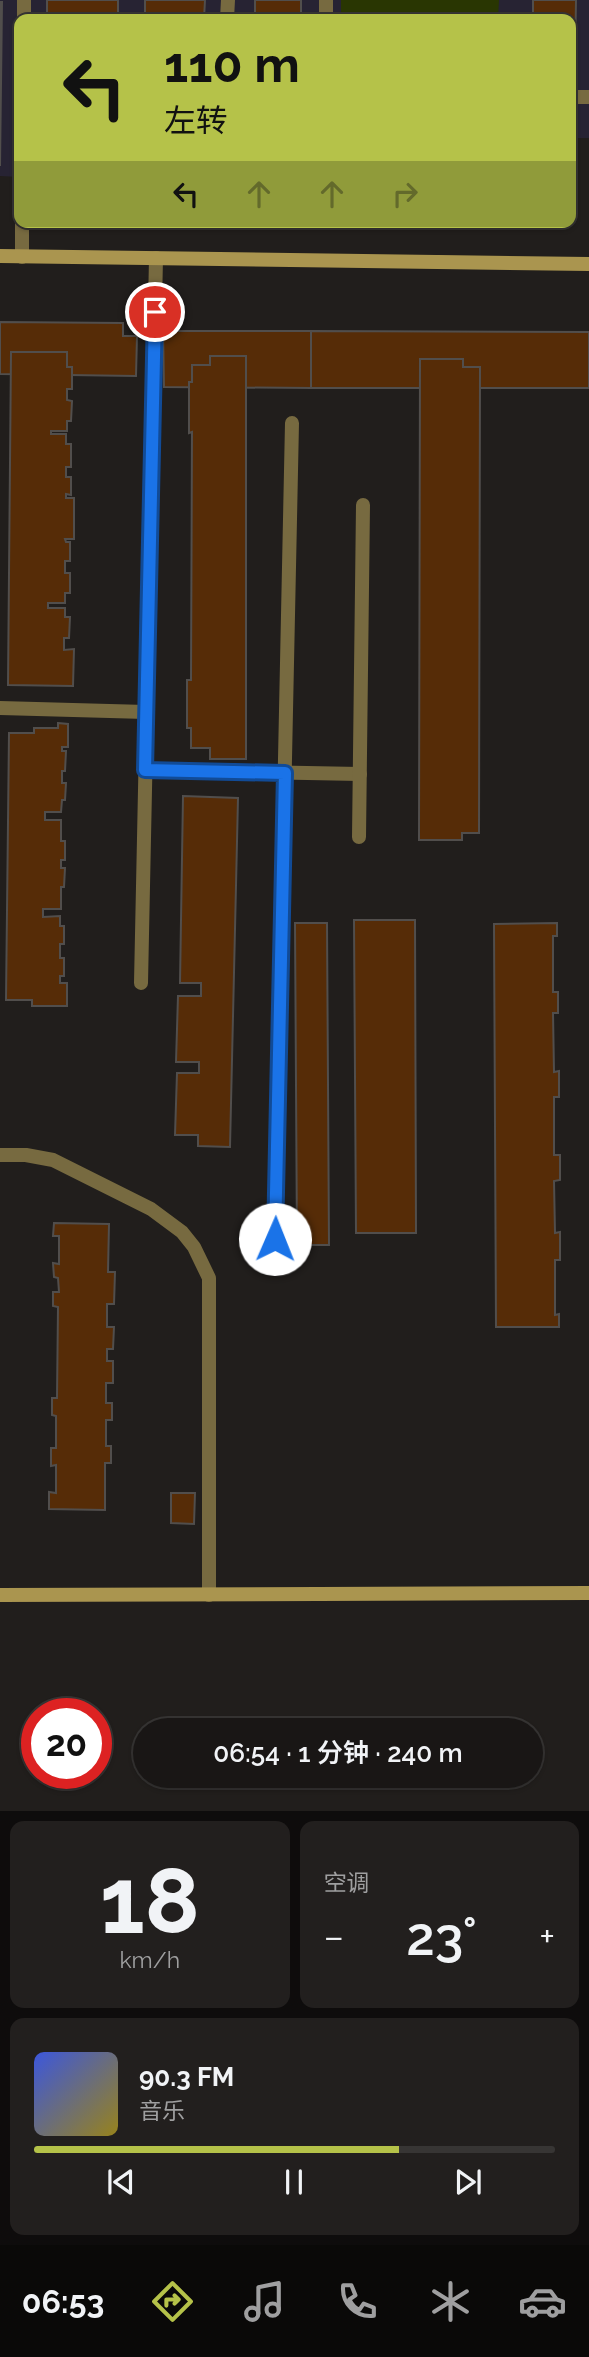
<!DOCTYPE html>
<html lang="zh">
<head>
<meta charset="utf-8">
<style>
  :root { --surface:#191615; --page:#221f1e; --text:#f1f3f6; --muted:#9f9fa0; --line:#373534; --accent:#b5c249 }
  body { margin:0; font-family:Raleway,"Noto Sans SC",sans-serif; background:var(--page); color:var(--text); height:100vh; display:flex; flex-direction:column; font-size:26px; white-space:nowrap }
  * { box-sizing:border-box; margin:0 }
  p { font-size:23px; color:var(--muted) }
  .icon { flex:none; width:38px; height:38px; fill:none; stroke:currentColor; stroke-width:2; stroke-linecap:round; stroke-linejoin:round }
  .map { position:relative; height:1811px; overflow:hidden }
  .drawer { display:flex; flex-direction:column; gap:10px; padding:10px; background:#0e0c0c; flex:1 }
  .drawer>* { flex:none }
  .top-card { position:absolute; left:14px; top:14px; width:562px; height:214px; border-radius:14px; box-shadow:0 2px 5px #0004,0 0 0 2px var(--line); background:#b5c249; color:#111; overflow:hidden }
  .speed { position:absolute; left:21px; top:1698px; display:flex; gap:14px; font-size:35px; font-weight:700; text-align:center }
  .speed>* { display:grid; place-content:center; width:91px; height:91px; border-radius:50%; background:var(--surface); box-shadow:0 2px 5px #0004,0 0 0 2px var(--line); line-height:1 }
  .speed .limit { border:10px solid #d22; background:#fff; color:#111 }
  .pin { position:absolute; display:grid; place-items:center; width:60px; height:60px; color:#fff; margin:-30px; border:4px solid #fff; border-radius:50%; box-shadow:0 2px 7px #0007 }
  .me { position:absolute; width:77px; margin:-38px; rotate:1deg; stroke-linejoin:round; filter:drop-shadow(0 0 5px #0008) }
  .turn { display:flex; align-items:center; gap:24px; height:147px; padding:0 35px; font-size:32px }
  .turn .icon { width:91px; height:91px; stroke-width:2.5 }
  .turn b { display:block; font-size:49px; line-height:60px }
  .lanes { display:flex; align-items:center; height:66px; padding:0 35px; background:#0003; justify-content:center; gap:35px; direction:ltr }
  .lanes .off { opacity:.35 }
  .big { font-size:52px; font-weight:600; line-height:1.1 }
  .drawer .card { flex:1; display:flex; flex-direction:column; justify-content:center; gap:10px; min-width:0; padding:0 24px; border-radius:14px; background:var(--page) }
  .drawer .dial { align-items:center; gap:0 }
  .dial b { font-size:91px; line-height:1 }
  .song { display:flex; align-items:center; gap:21px }
  .cover { width:84px; height:84px; border-radius:10px; background:linear-gradient(135deg,hsl(230 70% 55%),hsl(50 70% 35%)) }
  .played { height:7px; border-radius:4px; background:linear-gradient(90deg,var(--accent) 70%,var(--line) 70%) }
  .keys { display:flex; justify-content:space-around; direction:ltr }
  .heat { display:flex; justify-content:space-between; align-items:center; font-size:38px; direction:ltr }
  .drawer .tiles { flex:1; display:grid; gap:10px; grid-template-columns:1fr 1fr }
  .card:last-child { grid-column:span 2 }
  .trip { position:absolute; left:133px; top:1718px; width:410px; height:70px; border-radius:35px; background:var(--surface); box-shadow:0 2px 5px #0004,0 0 0 2px var(--line); font-weight:600; line-height:70px; text-align:center }
  .menu { display:flex; height:112px; justify-content:space-around; align-items:center; background:#0a0908; color:var(--muted) }
  .menu .icon { width:49px; height:49px }
  .menu .active { color:var(--accent) }
  .menu b { font-size:32px; color:var(--text) }
  .map>svg:first-child { display:block }
</style>
</head>
<body>
<div class="map">
<svg width="589" height="1811" viewBox="0 0 589 1811">
  <rect width="100%" height="100%" fill="#211e1c"/>
  <!-- commercial -->
  <path fill="#272333" d="M0,0h589v138h-18l-1,-119h-551v158l-19,-1z"/>
  <!-- green -->
  <path fill="#293602" d="M341,0h158l-1,19h-157z"/>
  <!-- building -->
  <g fill="#562c07" stroke="#514e4c" stroke-width="2">
    <rect x="47" y="0" width="71" height="19"/>
    <path d="M145,0h60l-1,19h-59z"/>
    <rect x="255" y="0" width="46" height="19"/>
    <path d="M533,0h43l-1,65 -5,-1v-45h-37z"/>
    <path d="M0,2h2l-2,164z"/>
    <path d="M0,322l123,1v13h14l-1,40 -136,-2z"/>
    <path d="M163,331h148v57l-147,-1z"/>
    <path d="M311,331l278,1v56h-278z"/>
    <path d="M11,352h56v15h5v22h-5v11l5,1 -1,20h-4v10h-16v3h15v10h5v23h-5v10h5v18l-5,-1v4h8v41h-9l1,3h4v19h-5v12h5v20h-5v10h-17v5h17v9h5l-1,21h-5v12l10,-1 -1,37 -65,-1z"/>
    <path d="M210,356h36v403h-36v-11h-19v-20h-4v-48h4l1,-248 -3,1v-51h3v-17h18z"/>
    <path d="M420,359h43v8h17l-1,466h-17v7h-43z"/>
    <path d="M58,723l10,1v23h-6v4h4l-1,20h-3v12h4l-1,17h-3l-1,12h-16v8h16v21h4v19h-4v8h4l-1,19h-3v22h-18v8l17,-1v10h4v18h-4v14h4v18h-4v7h7v23h-35v-6h-26l3,-267h25v-5h24z"/>
    <path d="M183,796l55,2 -8,349 -32,-1v-11h-23l2,-62h22v-11h-23l2,-66h23v-13h-21z"/>
    <path d="M354,920h61l1,313h-60z"/>
    <path d="M295,923h32l2,322h-32z"/>
    <path d="M557,923v13h-4v56h5v21h-5l1,59 5,-1v26h-5v58h6v25l-6,1 1,52 5,-1v28h-5v55l4,-1v13h-63l-2,-403z"/>
    <path d="M54,1223l55,1 -1,48h7l-1,32h-7v23h7l-1,22h-6v12h6v22h-7v20h6v17h-6v26h5v17h-6v47l-56,-1v-17l7,1v-28l-5,1v-18h5v-32l-4,-1v-17h5l1,-91 -5,-1v-14h6l-1,-14 -4,-1 -1,-14 6,1v-28h-6z"/>
    <path d="M171,1493h24l-1,31 -23,-1z"/>
  </g>
  <g fill="none" stroke-linecap="round" stroke-linejoin="round">
    <!-- lane -->
    <g stroke="#776a40" stroke-width="14">
      <path d="M24,19v-19"/>
      <path d="M227,19l1,-19"/>
      <path d="M326,19v-19"/>
      <path d="M570,97h19"/>
      <path d="M22,257v-35"/>
      <path d="M0,708l146,4"/>
      <path d="M145,770l215,4"/>
      <path d="M359,837l4,-332"/>
      <path d="M141,983l15,-725"/>
      <path d="M0,1155h26l27,5 98,49 31,23 12,15 15,31v317"/>
      <path d="M275,1239l17,-816"/>
    </g>
    <!-- secondary -->
    <g stroke="#aa954f" stroke-width="14">
      <path d="M0,256l589,8"/>
      <path d="M0,1595l589,-2"/>
    </g>
  </g>
  <g fill="none" stroke-linecap="round" stroke-linejoin="round">
    <!-- route casing -->
    <g stroke="#114b97" stroke-width="18">
      <path id="route" d="M155,312l-10,458 140,3 -10,466"/>
    </g>
    <!-- route -->
    <use href="#route" stroke="#1a73e8" stroke-width="12"/>
  </g>
</svg>
<div class="speed"><div class="limit">20</div></div>
<div class="pin" style="left:155px;top:312px;background:#d93025"><svg class="icon" aria-label="arrive" viewBox="0 0 24 24"><path d="M6 21V4h12l-3 4 3 4H6"/></svg></div>
<svg class="me" style="left:275px;top:1239px" viewBox="-20 -20 40 40"><circle r="19" fill="#fff"/><path d="M0-13L10 11 0 6-10 11z" fill="#1a73e8"/></svg>
<div class="trip">06:54 · 1 分钟 · 240 m</div>
<div class="top-card">
<div class="turn"><svg class="icon" aria-label="left" viewBox="0 0 24 24"><path d="M17 20v-9H6M10 6l-5 5 5 5"/></svg><div><b>110 m</b>左转</div></div>
<div class="lanes"><svg class="icon" aria-label="left" viewBox="0 0 24 24"><path d="M17 20v-9H6M10 6l-5 5 5 5"/></svg><svg class="icon off" aria-label="ahead" viewBox="0 0 24 24"><path d="M12 20V5M6 11l6-6 6 6"/></svg><svg class="icon off" aria-label="ahead" viewBox="0 0 24 24"><path d="M12 20V5M6 11l6-6 6 6"/></svg><svg class="icon off" aria-label="right" viewBox="0 0 24 24"><path d="M7 20v-9h11M14 6l5 5-5 5"/></svg></div>
</div>
</div>
<section class="drawer">
<div class="tiles">
<div class="card dial"><b>18</b><p>km/h</p></div>
<div class="card"><p>空调</p>
<div class="heat"><a>−</a><b class="big">23°</b><a>+</a></div>
</div>
<div class="card">
<div class="song"><i class="cover"></i><div><b>90.3 FM</b><p>音乐</p></div></div>
<div class="played"></div>
<div class="keys"><svg class="icon" aria-label="previous" viewBox="0 0 24 24"><path d="M18 5L8 12l10 7zM5 5v14"/></svg><svg class="icon" aria-label="pause" viewBox="0 0 24 24"><path d="M8 5v14M16 5v14"/></svg><svg class="icon" aria-label="next" viewBox="0 0 24 24"><path d="M6 5l10 7-10 7zM19 5v14"/></svg></div>
</div>
</div>
</section>
<nav class="menu">
<b>06:53</b>
<svg class="icon active" aria-label="directions" viewBox="0 0 24 24"><path d="M12 3l9 9-9 9-9-9zM9 14v-3h6M13 9l2 2-2 2"/></svg>
<svg class="icon" aria-label="music" viewBox="0 0 24 24"><path d="M9 18V5l10-2v13"/><circle cx="6" cy="18" r="3"/><circle cx="16" cy="16" r="3"/></svg>
<svg class="icon" aria-label="phone" viewBox="0 0 24 24"><path d="M5 4h4l2 5-3 2q2 4 5 5l2-3 5 2v4C11 20 4 13 5 4z"/></svg>
<svg class="icon" aria-label="climate" viewBox="0 0 24 24"><path d="M12 3v18M4 7l16 10M4 17L20 7"/></svg>
<svg class="icon" aria-label="car" viewBox="0 0 24 24"><path d="M5 17H2v-5l4-1 3-4h7l3 4 3 1v5h-3M9 17h6M6 11h13"/><circle cx="7" cy="17" r="2"/><circle cx="17" cy="17" r="2"/></svg>
</nav>
</body>
</html>
